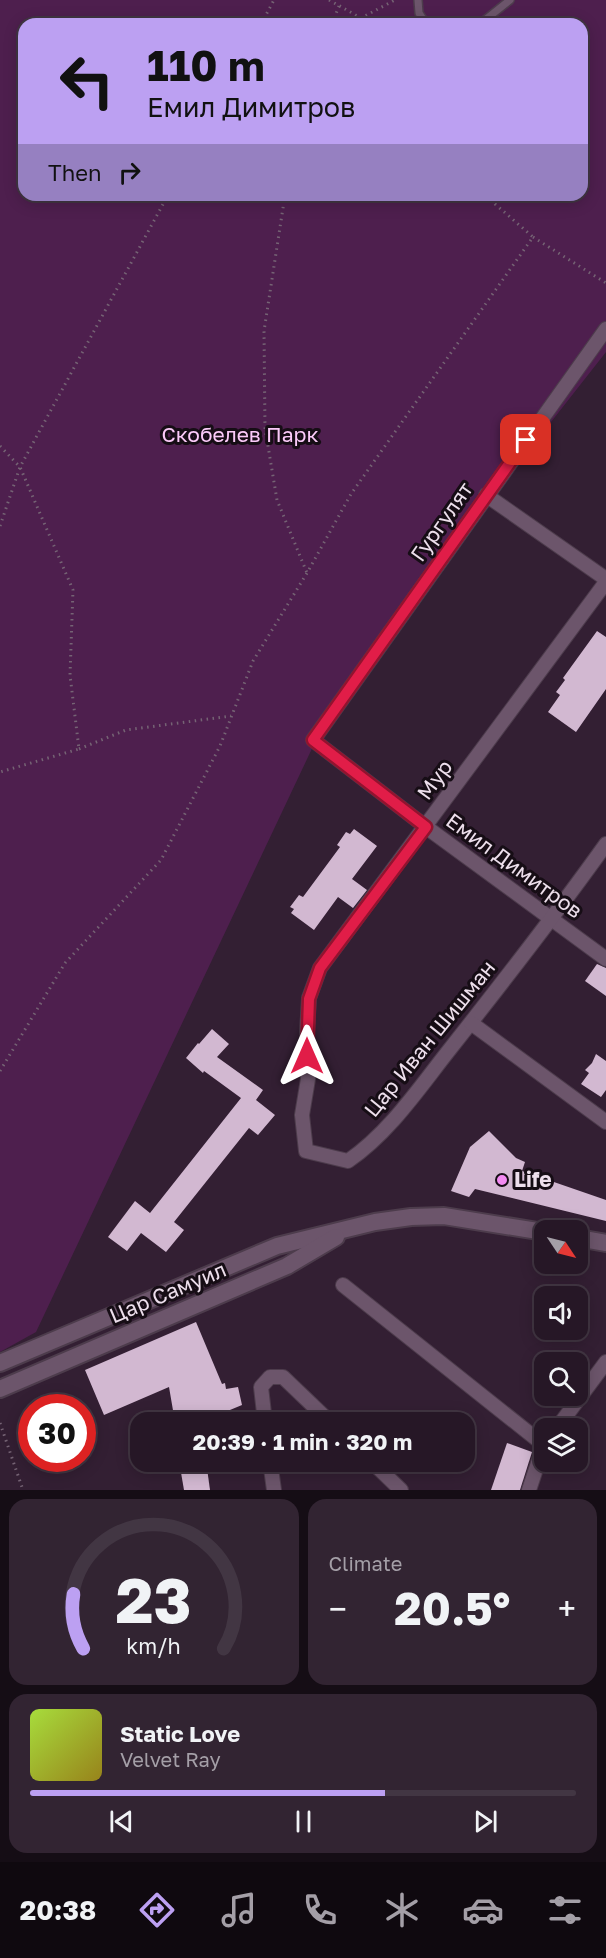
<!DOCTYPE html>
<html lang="en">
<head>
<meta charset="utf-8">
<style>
  :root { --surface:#261726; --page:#322432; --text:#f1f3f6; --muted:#a49fa7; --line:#423643; --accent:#bca0f2 }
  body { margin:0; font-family:"Golos Text",sans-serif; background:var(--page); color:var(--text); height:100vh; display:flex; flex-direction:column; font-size:22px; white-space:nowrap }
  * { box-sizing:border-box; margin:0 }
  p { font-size:20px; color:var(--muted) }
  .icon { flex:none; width:33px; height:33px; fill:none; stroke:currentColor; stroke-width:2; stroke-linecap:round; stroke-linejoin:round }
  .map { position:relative; height:1490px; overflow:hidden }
  .side { display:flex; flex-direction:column; gap:9px; padding:9px; background:#150d15; flex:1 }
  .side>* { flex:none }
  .hud { position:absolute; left:18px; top:18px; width:570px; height:183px; border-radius:18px; box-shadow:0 3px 15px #0003,0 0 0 2px var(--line); background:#bca0f2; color:#111; overflow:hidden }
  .needle { width:39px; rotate:125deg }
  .fabs { position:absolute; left:534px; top:1220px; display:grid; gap:12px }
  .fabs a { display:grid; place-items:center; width:54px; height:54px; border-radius:12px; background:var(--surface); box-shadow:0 3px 15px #0003,0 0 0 2px var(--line); font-size:30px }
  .speed { position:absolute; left:18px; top:1394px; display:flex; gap:12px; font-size:30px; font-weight:700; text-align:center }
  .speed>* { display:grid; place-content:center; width:78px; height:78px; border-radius:50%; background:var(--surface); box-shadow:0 3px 15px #0003,0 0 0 2px var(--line); line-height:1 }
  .speed .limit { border:9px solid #d22; background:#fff; color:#111 }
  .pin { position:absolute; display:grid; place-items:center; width:51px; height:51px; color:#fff; margin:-26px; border-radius:12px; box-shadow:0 3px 9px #0006 }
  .me { position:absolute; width:66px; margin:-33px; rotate:0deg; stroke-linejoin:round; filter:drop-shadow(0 0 4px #0008) }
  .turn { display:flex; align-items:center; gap:21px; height:126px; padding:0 30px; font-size:27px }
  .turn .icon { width:78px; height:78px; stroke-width:2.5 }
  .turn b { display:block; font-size:42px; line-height:51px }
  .then { display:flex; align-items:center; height:57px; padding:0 30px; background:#0003; gap:12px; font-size:22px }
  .big { font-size:45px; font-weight:700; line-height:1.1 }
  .side .card { flex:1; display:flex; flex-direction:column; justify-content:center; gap:9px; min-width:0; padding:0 21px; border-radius:18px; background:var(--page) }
  .side .dial { align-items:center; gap:0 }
  .dial svg { height:156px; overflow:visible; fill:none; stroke:var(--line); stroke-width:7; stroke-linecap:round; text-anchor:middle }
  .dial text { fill:var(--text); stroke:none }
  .song { display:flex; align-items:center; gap:18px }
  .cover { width:72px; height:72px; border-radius:9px; background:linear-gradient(135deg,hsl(80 70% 55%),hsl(50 70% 35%)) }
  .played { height:6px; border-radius:3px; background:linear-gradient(90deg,var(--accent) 65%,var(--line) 65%) }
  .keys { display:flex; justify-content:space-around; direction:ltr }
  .heat { display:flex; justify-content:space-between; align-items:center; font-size:33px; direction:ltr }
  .side .tiles { flex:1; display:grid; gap:9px; grid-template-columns:1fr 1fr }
  .card:last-child { grid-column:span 2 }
  .trip { position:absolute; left:130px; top:1412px; width:345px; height:60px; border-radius:18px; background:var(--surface); box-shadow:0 3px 15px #0003,0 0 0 2px var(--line); font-weight:700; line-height:60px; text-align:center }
  .dock { display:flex; height:96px; justify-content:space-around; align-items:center; background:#0f090f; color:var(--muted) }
  .dock .icon { width:42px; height:42px }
  .dock .on { color:var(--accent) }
  .dock b { font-size:27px; color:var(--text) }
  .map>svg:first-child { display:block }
</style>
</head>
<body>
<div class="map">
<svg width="606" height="1490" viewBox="0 0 606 1490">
  <rect width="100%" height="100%" fill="#331f33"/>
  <!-- green -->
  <path fill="#4e1f4e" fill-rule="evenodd" d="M0,0h606v352l-121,154 -168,232 -281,594 -36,20zM24,24h558v171h-558z"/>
  <!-- building -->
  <g fill="#d2b8d1">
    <path d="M597,631l9,6v52l-30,43 -28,-20 12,-17 -4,-3 9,-12 -2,-2z"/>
    <path d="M354,829l23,17 -25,33 15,11 -14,18 -15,-11 -24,33 -23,-17 3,-4 -4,-2 9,-12 4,2 37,-50 -3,-2 9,-13 4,2z"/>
    <path d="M597,964l9,4v28l-21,-15z"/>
    <path d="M212,1029l17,15 -12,13 46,33 -7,10 19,15 -17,20 -9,-7 -75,94 10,8 -18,22 -25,-19 -14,18 -19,-14 27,-36 15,12 91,-115 -37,-27 -1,2 -17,-15 12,-15 1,1z"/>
    <path d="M596,1054l10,7v29l-5,7 -20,-13 8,-11 -4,-3 7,-7z"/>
    <path d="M489,1131l27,27 9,4 -3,9 84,29v21l-131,-32 -6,8 -18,-6 19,-44z"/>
    <path d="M196,1322l26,62 3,-1 1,6 12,-2 4,18 -41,17h-26l-6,-35 -65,28 -19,-45z"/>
    <path d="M507,1443l25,9 -12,38h-29z"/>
    <path d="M179,1461h27l4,29h-26z"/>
  </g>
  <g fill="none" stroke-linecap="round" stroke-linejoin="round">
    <!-- service casing -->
    <g stroke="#4d3c4c" stroke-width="10">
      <g id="service">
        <path d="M418,0l1,13 7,11"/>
        <path d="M480,24l30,-24"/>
      </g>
    </g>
    <!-- minor casing -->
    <g stroke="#4d3c4c" stroke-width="16">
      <g id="minor">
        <path d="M606,329l-293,411 113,87 180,132"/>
        <path d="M486,495l120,84"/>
        <path d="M606,582l-286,386 -11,30 -2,34 1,47 -6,36 4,36 42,10c42,-29 71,-73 102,-112 53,-67 106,-135 156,-205"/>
        <path d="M471,1023l135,99"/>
        <path d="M343,1285l201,160"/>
        <path d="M265,1422l-4,-35 9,-10h13l47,45"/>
        <path d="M557,1428l49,-66"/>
        <path d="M270,1461l4,29"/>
        <path d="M371,1461l30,29"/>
        <path d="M529,1490l15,-45"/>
      </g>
    </g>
    <!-- tertiary casing -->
    <g stroke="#4d3c4c" stroke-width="20">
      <g id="tertiary">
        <path d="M578,1238l28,5"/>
        <path d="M0,1363l277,-117 98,-24 36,-5 33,-1 100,16"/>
        <path d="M0,1389l287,-123 49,-29"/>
      </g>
    </g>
    <!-- path -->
    <g stroke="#756374" stroke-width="3" stroke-dasharray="1.5 4.5" stroke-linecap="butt">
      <path d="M329,0l32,18 34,-18"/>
      <path d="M261,24l13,-24"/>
      <path d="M332,24l7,-18"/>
      <path d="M285,195l-21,136 1,97 12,72 30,73"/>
      <path d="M533,237l73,46"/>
      <path d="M0,446l20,21 53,123 -3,85 9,74 -79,23"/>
      <path d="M0,526l20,-59 148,-272"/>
      <path d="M79,749l47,-19 105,-14"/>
      <path d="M0,1071l65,-108 96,-103 59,-114 33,-85 54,-88 44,-79 182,-257 -38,-33 -8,-9"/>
      <path d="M0,1423l23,67"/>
    </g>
    <!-- service -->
    <use href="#service" stroke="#6c556b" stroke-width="7"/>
    <!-- minor -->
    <use href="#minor" stroke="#6c556b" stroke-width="14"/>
    <!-- tertiary -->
    <use href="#tertiary" stroke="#6c556b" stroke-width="16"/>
  </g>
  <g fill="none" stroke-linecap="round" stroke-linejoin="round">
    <!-- route casing -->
    <g stroke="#92132f" stroke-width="15">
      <path id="route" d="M307,1056l2,-57 11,-31 106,-141 -113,-87 213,-300"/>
    </g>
    <!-- route -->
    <use href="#route" stroke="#e11d48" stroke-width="10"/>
  </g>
  <!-- markers -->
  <circle fill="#f38af2" stroke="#160d15" stroke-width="2" cx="502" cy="1180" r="6"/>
  <g text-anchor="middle" stroke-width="6" stroke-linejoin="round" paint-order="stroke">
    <!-- park labels -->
    <g font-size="21" fill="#fbcaf9" stroke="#160d15">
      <text x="240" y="442">Скобелев Парк</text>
    </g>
    <!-- street labels -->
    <g font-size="21" fill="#eddfec" stroke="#160d15">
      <text transform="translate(442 522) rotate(-55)" y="7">Гургулят</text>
      <text transform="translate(435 780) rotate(-54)" y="7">Мур</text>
      <text transform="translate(514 866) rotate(36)" y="7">Емил Димитров</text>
      <text transform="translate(430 1039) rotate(-51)" y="7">Цар Иван Шишман</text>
      <text transform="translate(168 1293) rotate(-23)" y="7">Цар Самуил</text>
    </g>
    <!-- poi labels -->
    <g font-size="21" font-weight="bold" fill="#eddfec" stroke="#160d15" text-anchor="start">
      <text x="514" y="1187">Life</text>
    </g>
  </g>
</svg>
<div class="fabs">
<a><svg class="needle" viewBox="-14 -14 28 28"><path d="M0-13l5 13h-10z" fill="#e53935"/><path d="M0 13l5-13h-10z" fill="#a49fa7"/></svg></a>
<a><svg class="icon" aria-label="sound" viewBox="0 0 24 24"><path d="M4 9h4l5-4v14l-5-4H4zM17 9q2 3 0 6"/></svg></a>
<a><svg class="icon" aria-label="search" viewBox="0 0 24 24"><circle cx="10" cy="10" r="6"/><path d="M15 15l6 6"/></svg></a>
<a><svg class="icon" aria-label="layers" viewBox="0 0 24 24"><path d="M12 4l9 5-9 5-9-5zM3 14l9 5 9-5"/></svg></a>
</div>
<div class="speed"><div class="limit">30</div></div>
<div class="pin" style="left:526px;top:440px;background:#d93025"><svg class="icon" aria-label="arrive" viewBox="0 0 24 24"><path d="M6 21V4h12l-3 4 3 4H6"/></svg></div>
<svg class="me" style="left:307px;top:1056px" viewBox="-20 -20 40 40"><path d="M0-17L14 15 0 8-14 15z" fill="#e11d48" stroke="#fff" stroke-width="4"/></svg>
<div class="trip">20:39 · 1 min · 320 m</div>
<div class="hud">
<div class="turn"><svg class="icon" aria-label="left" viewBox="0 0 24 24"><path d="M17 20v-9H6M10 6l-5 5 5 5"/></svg><div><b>110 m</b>Емил Димитров</div></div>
<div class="then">Then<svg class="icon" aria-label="right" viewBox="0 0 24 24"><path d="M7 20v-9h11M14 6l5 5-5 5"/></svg></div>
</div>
</div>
<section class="side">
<div class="tiles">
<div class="card dial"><svg viewBox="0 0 100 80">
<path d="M14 69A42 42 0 1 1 86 69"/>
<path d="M14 69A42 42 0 0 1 9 41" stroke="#bca0f2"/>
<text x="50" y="56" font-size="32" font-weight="700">23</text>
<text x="50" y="72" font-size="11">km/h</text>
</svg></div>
<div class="card"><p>Climate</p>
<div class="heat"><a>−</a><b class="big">20.5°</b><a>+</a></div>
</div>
<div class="card">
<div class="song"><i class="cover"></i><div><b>Static Love</b><p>Velvet Ray</p></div></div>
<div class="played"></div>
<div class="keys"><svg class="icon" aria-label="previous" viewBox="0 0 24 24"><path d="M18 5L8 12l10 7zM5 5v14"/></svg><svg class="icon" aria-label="pause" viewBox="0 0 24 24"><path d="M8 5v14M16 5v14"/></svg><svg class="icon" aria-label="next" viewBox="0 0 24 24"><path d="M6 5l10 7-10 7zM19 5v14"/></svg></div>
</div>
</div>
</section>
<nav class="dock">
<b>20:38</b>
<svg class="icon on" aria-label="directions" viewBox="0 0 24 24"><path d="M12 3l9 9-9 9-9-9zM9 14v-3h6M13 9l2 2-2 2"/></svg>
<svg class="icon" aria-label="music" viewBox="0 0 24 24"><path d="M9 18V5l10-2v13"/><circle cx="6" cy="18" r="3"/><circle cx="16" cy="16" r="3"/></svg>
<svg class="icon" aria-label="phone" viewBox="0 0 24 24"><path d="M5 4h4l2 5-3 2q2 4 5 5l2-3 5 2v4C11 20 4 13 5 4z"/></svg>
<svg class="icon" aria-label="climate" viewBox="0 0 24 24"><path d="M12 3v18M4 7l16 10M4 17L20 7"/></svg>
<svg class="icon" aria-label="car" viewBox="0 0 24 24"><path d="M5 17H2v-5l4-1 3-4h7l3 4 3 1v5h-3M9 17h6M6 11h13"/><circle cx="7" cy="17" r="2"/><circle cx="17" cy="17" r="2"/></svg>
<svg class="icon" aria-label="filters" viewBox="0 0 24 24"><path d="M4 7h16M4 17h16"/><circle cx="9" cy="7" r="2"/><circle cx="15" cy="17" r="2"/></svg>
</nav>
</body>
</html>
